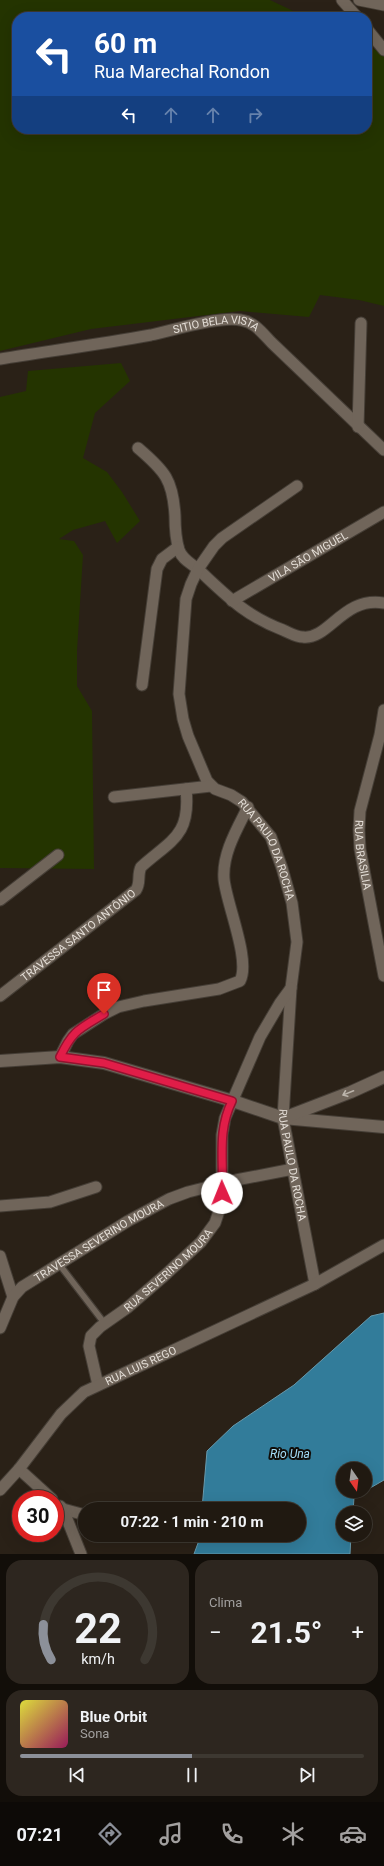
<!DOCTYPE html>
<html lang="pt">
<head>
<meta charset="utf-8">
<style>
  :root { --surface:#201911; --page:#2d261f; --text:#f1f3f6; --muted:#a2a09f; --line:#3d3831; --accent:#8c9099 }
  body { margin:0; font-family:Roboto,sans-serif; background:var(--page); color:var(--text); height:100vh; display:flex; flex-direction:column; font-size:15px; white-space:nowrap }
  * { box-sizing:border-box; margin:0 }
  p { font-size:13px; color:var(--muted) }
  .icon { flex:none; width:22px; height:22px; fill:none; stroke:currentColor; stroke-width:2; stroke-linecap:round; stroke-linejoin:round }
  .map { position:relative; height:1554px; overflow:hidden }
  .sheet { display:flex; flex-direction:column; gap:6px; padding:6px; background:#120e09; flex:1 }
  .sheet>* { flex:none }
  .banner { position:absolute; left:12px; top:12px; width:360px; height:122px; border-radius:16px; box-shadow:0 4px 16px #0002,0 0 0 1px var(--line); background:#1a4fa0; color:#fff; overflow:hidden }
  .needle { width:26px; rotate:166deg }
  .fabs { position:absolute; left:336px; top:1462px; display:grid; gap:8px }
  .fabs a { display:grid; place-items:center; width:36px; height:36px; border-radius:50%; background:var(--surface); box-shadow:0 4px 16px #0002,0 0 0 1px var(--line); font-size:20px }
  .speed { position:absolute; left:12px; top:1490px; display:flex; gap:8px; font-size:20px; font-weight:700; text-align:center }
  .speed>* { display:grid; place-content:center; width:52px; height:52px; border-radius:50%; background:var(--surface); box-shadow:0 4px 16px #0002,0 0 0 1px var(--line); line-height:1 }
  .speed .limit { border:6px solid #d22; background:#fff; color:#111 }
  .pin { position:absolute; display:grid; place-items:center; width:34px; height:34px; color:#fff; margin:-41px -17px; border-radius:50% 50% 50% 0; rotate:-45deg; box-shadow:0 0 4px #0007 }
  .pin .icon { rotate:45deg }
  .me { position:absolute; width:44px; margin:-22px; rotate:359deg; stroke-linejoin:round; filter:drop-shadow(0 0 3px #0008) }
  .turn { display:flex; align-items:center; gap:14px; height:84px; padding:0 16px; font-size:18px }
  .turn .icon { width:52px; height:52px; stroke-width:2.5 }
  .turn b { display:block; font-size:28px; line-height:34px }
  .lanes { display:flex; align-items:center; height:38px; padding:0 16px; background:#0003; justify-content:center; gap:20px; direction:ltr }
  .lanes .off { opacity:.35 }
  .big { font-size:30px; font-weight:700; line-height:1.1 }
  .sheet .card { flex:1; display:flex; flex-direction:column; justify-content:center; gap:6px; min-width:0; padding:0 14px; border-radius:16px; background:var(--page) }
  .sheet .dial { align-items:center; gap:0 }
  .dial svg { height:104px; overflow:visible; fill:none; stroke:var(--line); stroke-width:7; stroke-linecap:round; text-anchor:middle }
  .dial text { fill:var(--text); stroke:none }
  .song { display:flex; align-items:center; gap:12px }
  .cover { width:48px; height:48px; border-radius:6px; background:linear-gradient(135deg,hsl(60 70% 55%),hsl(330 70% 35%)) }
  .played { height:4px; border-radius:2px; background:linear-gradient(90deg,var(--accent) 50%,var(--line) 50%) }
  .keys { display:flex; justify-content:space-around; direction:ltr }
  .heat { display:flex; justify-content:space-between; align-items:center; font-size:22px; direction:ltr }
  .sheet .tiles { flex:1; display:grid; gap:6px; grid-template-columns:1fr 1fr }
  .card:last-child { grid-column:span 2 }
  .trip { position:absolute; left:78px; top:1502px; width:228px; height:40px; border-radius:20px; background:var(--surface); box-shadow:0 4px 16px #0002,0 0 0 1px var(--line); font-weight:700; line-height:40px; text-align:center }
  .dock { display:flex; height:64px; justify-content:space-around; align-items:center; background:#0d0a07; color:var(--muted) }
  .dock .icon { width:28px; height:28px }
  .dock .current { color:var(--accent) }
  .dock b { font-size:18px; color:var(--text) }
  .map>svg:first-child { display:block }
</style>
</head>
<body>
<div class="map">
<svg width="384" height="1554" viewBox="0 0 384 1554">
  <rect width="100%" height="100%" fill="#2a2117"/>
  <!-- green -->
  <g fill="#243400">
    <path d="M0,0h270l36,17h-289v112h350v-83l17,8v252l-25,-6 -39,-5 -11,22 -69,-6 -149,18 -91,22z"/>
    <path d="M121,363l9,18 -35,32 -12,45 24,14 15,20 18,29 -23,22 -12,-22 -32,9 -14,9 15,2 9,14 -6,96v35l15,25 2,158 -94,-1v-471l26,-6 2,-20z"/>
  </g>
  <!-- water -->
  <path fill="#327c9a" stroke="#6799ac" d="M384,1313v167l-19,11v-22h-22v22h21l-10,6 -1,16h-10v22h8l-1,19h-156l7,-19h98v-26h-97l5,-58 26,-25 61,-41 77,-69z"/>
  <g fill="none" stroke-linecap="round" stroke-linejoin="round">
    <!-- lane casing -->
    <g stroke="#453e36" stroke-width="8">
      <path id="lane" d="M59,1264l46,60"/>
    </g>
    <!-- street casing -->
    <g stroke="#453e36" stroke-width="13">
      <g id="street">
        <path d="M342,0l15,17"/>
        <path d="M359,0l25,5"/>
        <path d="M367,29l17,21"/>
        <path id="s1" d="M0,359c50,-8 101,-15 151,-24 23,-5 68,-19 90,-15 14,2 22,14 31,23l112,107"/>
        <path d="M358,427l3,-104"/>
        <path d="M138,448c27,23 35,32 37,68 0,11 1,24 4,34 4,11 13,13 21,21 28,26 46,45 83,59 7,3 13,7 20,7 26,3 40,-41 81,-34"/>
        <path id="s2" d="M297,486l-75,52 -8,8 -16,23 -7,15 -5,15 -7,95 4,25 5,17 19,45 8,8 16,6 11,7 29,35 11,31 10,35 5,39 -6,46 -8,130 32,166"/>
        <path id="s3" d="M232,601l152,-89"/>
        <path d="M142,685l15,-116 5,-10 16,-12"/>
        <path id="s4" d="M384,710l-4,25 -20,76 -1,19 1,19 24,127"/>
        <path d="M114,797l97,-11"/>
        <path d="M0,900l58,-45"/>
        <path id="s5" d="M0,996l136,-106c5,-7 1,-15 5,-23 30,-27 50,-31 45,-78"/>
        <path d="M60,1057l8,-16 5,-7 31,-20 14,-7 26,-6 75,-12 21,-8c11,-21 -14,-78 -16,-102 -2,-25 13,-50 24,-72"/>
        <path d="M0,1206l50,-4 46,-15"/>
        <path d="M0,1256l13,41"/>
        <path id="s6" d="M0,1328l13,-31 9,-10 106,-66 41,-22 19,-7 48,-12 57,-11"/>
        <path id="s7" d="M98,1385l-9,-39 2,-10 9,-9 27,-19 37,-32 37,-34 14,-19 7,-21v-67l3,-17 35,-81 20,-34 11,-15"/>
        <path d="M19,1469l33,30"/>
        <path id="s8" d="M0,1490l19,-21 42,-55 23,-22 231,-108 69,-39"/>
        <path d="M60,1506l3,3 22,6"/>
        <path d="M63,1509l18,45"/>
      </g>
    </g>
    <!-- secondary casing -->
    <g stroke="#453e36" stroke-width="14">
      <g id="secondary">
        <path d="M0,1061l60,-4 44,6 129,38 50,17 101,9"/>
        <path d="M286,1117l65,-25 33,-15"/>
      </g>
    </g>
    <!-- lane -->
    <use href="#lane" stroke="#70655a" stroke-width="5.5"/>
    <!-- street -->
    <use href="#street" stroke="#70655a" stroke-width="11"/>
    <!-- secondary -->
    <use href="#secondary" stroke="#70655a" stroke-width="12"/>
  </g>
  <!-- one-way arrows -->
  <defs><path id="oneway-shaft" d="M-6 0H5M1.5-3L5.5 0L1.5 3" fill="none" stroke-width="1.6" stroke-linecap="round" stroke-linejoin="round"/></defs>
  <use stroke="#bbb4ab" href="#oneway-shaft" transform="translate(348 1093) rotate(158)"/>
  <g fill="none" stroke-linecap="round" stroke-linejoin="round">
    <!-- route casing -->
    <g stroke="#92132f" stroke-width="10">
      <path id="route" d="M104,1014c-25,15 -31,16 -44,43l44,6 128,38c-15,31 -8,58 -10,92"/>
    </g>
    <!-- route -->
    <use href="#route" stroke="#e11d48" stroke-width="7"/>
  </g>
  <g text-anchor="middle" stroke-width="4" stroke-linejoin="round" paint-order="stroke">
    <!-- street labels -->
    <g font-size="11" fill="#e4ded7" stroke="#100c07">
      <text dy="4" stroke="none"><textPath href="#s1" startOffset="220">SITIO BELA VISTA</textPath></text>
      <text dy="4" stroke="none"><textPath href="#s3" startOffset="88">VILA SÃO MIGUEL</textPath></text>
      <text dy="4" stroke="none"><textPath href="#s2" startOffset="446">RUA PAULO DA ROCHA</textPath></text>
      <text dy="4" stroke="none"><textPath href="#s4" startOffset="148">RUA BRASILIA</textPath></text>
      <text dy="4" stroke="none"><textPath href="#s5" startOffset="99">TRAVESSA SANTO ANTÔNIO</textPath></text>
      <text dy="4" stroke="none"><textPath href="#s2" startOffset="770">RUA PAULO DA ROCHA</textPath></text>
      <text dy="4" stroke="none"><textPath href="#s6" startOffset="137">TRAVESSA SEVERINO MOURA</textPath></text>
      <text dy="4" stroke="none"><textPath href="#s7" startOffset="152">RUA SEVERINO MOURA</textPath></text>
      <text dy="4" stroke="none"><textPath href="#s8" startOffset="192">RUA LUIS REGO</textPath></text>
    </g>
    <!-- water labels -->
    <g font-size="12" font-style="italic" fill="#a3ddf7" stroke="#100c07">
      <text x="290" y="1458">Rio Una</text>
    </g>
  </g>
</svg>
<div class="fabs">
<a><svg class="needle" viewBox="-14 -14 28 28"><path d="M0-13l5 13h-10z" fill="#e53935"/><path d="M0 13l5-13h-10z" fill="#a2a09f"/></svg></a>
<a><svg class="icon" aria-label="layers" viewBox="0 0 24 24"><path d="M12 4l9 5-9 5-9-5zM3 14l9 5 9-5"/></svg></a>
</div>
<div class="speed"><div class="limit">30</div></div>
<div class="pin" style="left:104px;top:1014px;background:#d93025"><svg class="icon" aria-label="arrive" viewBox="0 0 24 24"><path d="M6 21V4h12l-3 4 3 4H6"/></svg></div>
<svg class="me" style="left:222px;top:1193px" viewBox="-20 -20 40 40"><circle r="19" fill="#fff"/><path d="M0-13L10 11 0 6-10 11z" fill="#e11d48"/></svg>
<div class="trip">07:22 · 1 min · 210 m</div>
<div class="banner">
<div class="turn"><svg class="icon" aria-label="left" viewBox="0 0 24 24"><path d="M17 20v-9H6M10 6l-5 5 5 5"/></svg><div><b>60 m</b>Rua Marechal Rondon</div></div>
<div class="lanes"><svg class="icon" aria-label="left" viewBox="0 0 24 24"><path d="M17 20v-9H6M10 6l-5 5 5 5"/></svg><svg class="icon off" aria-label="ahead" viewBox="0 0 24 24"><path d="M12 20V5M6 11l6-6 6 6"/></svg><svg class="icon off" aria-label="ahead" viewBox="0 0 24 24"><path d="M12 20V5M6 11l6-6 6 6"/></svg><svg class="icon off" aria-label="right" viewBox="0 0 24 24"><path d="M7 20v-9h11M14 6l5 5-5 5"/></svg></div>
</div>
</div>
<section class="sheet">
<div class="tiles">
<div class="card dial"><svg viewBox="0 0 100 80">
<path d="M14 69A42 42 0 1 1 86 69"/>
<path d="M14 69A42 42 0 0 1 8 42" stroke="#8c9099"/>
<text x="50" y="56" font-size="32" font-weight="700">22</text>
<text x="50" y="72" font-size="11">km/h</text>
</svg></div>
<div class="card"><p>Clima</p>
<div class="heat"><a>−</a><b class="big">21.5°</b><a>+</a></div>
</div>
<div class="card">
<div class="song"><i class="cover"></i><div><b>Blue Orbit</b><p>Sona</p></div></div>
<div class="played"></div>
<div class="keys"><svg class="icon" aria-label="previous" viewBox="0 0 24 24"><path d="M18 5L8 12l10 7zM5 5v14"/></svg><svg class="icon" aria-label="pause" viewBox="0 0 24 24"><path d="M8 5v14M16 5v14"/></svg><svg class="icon" aria-label="next" viewBox="0 0 24 24"><path d="M6 5l10 7-10 7zM19 5v14"/></svg></div>
</div>
</div>
</section>
<nav class="dock">
<b>07:21</b>
<svg class="icon current" aria-label="directions" viewBox="0 0 24 24"><path d="M12 3l9 9-9 9-9-9zM9 14v-3h6M13 9l2 2-2 2"/></svg>
<svg class="icon" aria-label="music" viewBox="0 0 24 24"><path d="M9 18V5l10-2v13"/><circle cx="6" cy="18" r="3"/><circle cx="16" cy="16" r="3"/></svg>
<svg class="icon" aria-label="phone" viewBox="0 0 24 24"><path d="M5 4h4l2 5-3 2q2 4 5 5l2-3 5 2v4C11 20 4 13 5 4z"/></svg>
<svg class="icon" aria-label="climate" viewBox="0 0 24 24"><path d="M12 3v18M4 7l16 10M4 17L20 7"/></svg>
<svg class="icon" aria-label="car" viewBox="0 0 24 24"><path d="M5 17H2v-5l4-1 3-4h7l3 4 3 1v5h-3M9 17h6M6 11h13"/><circle cx="7" cy="17" r="2"/><circle cx="17" cy="17" r="2"/></svg>
</nav>
</body>
</html>
